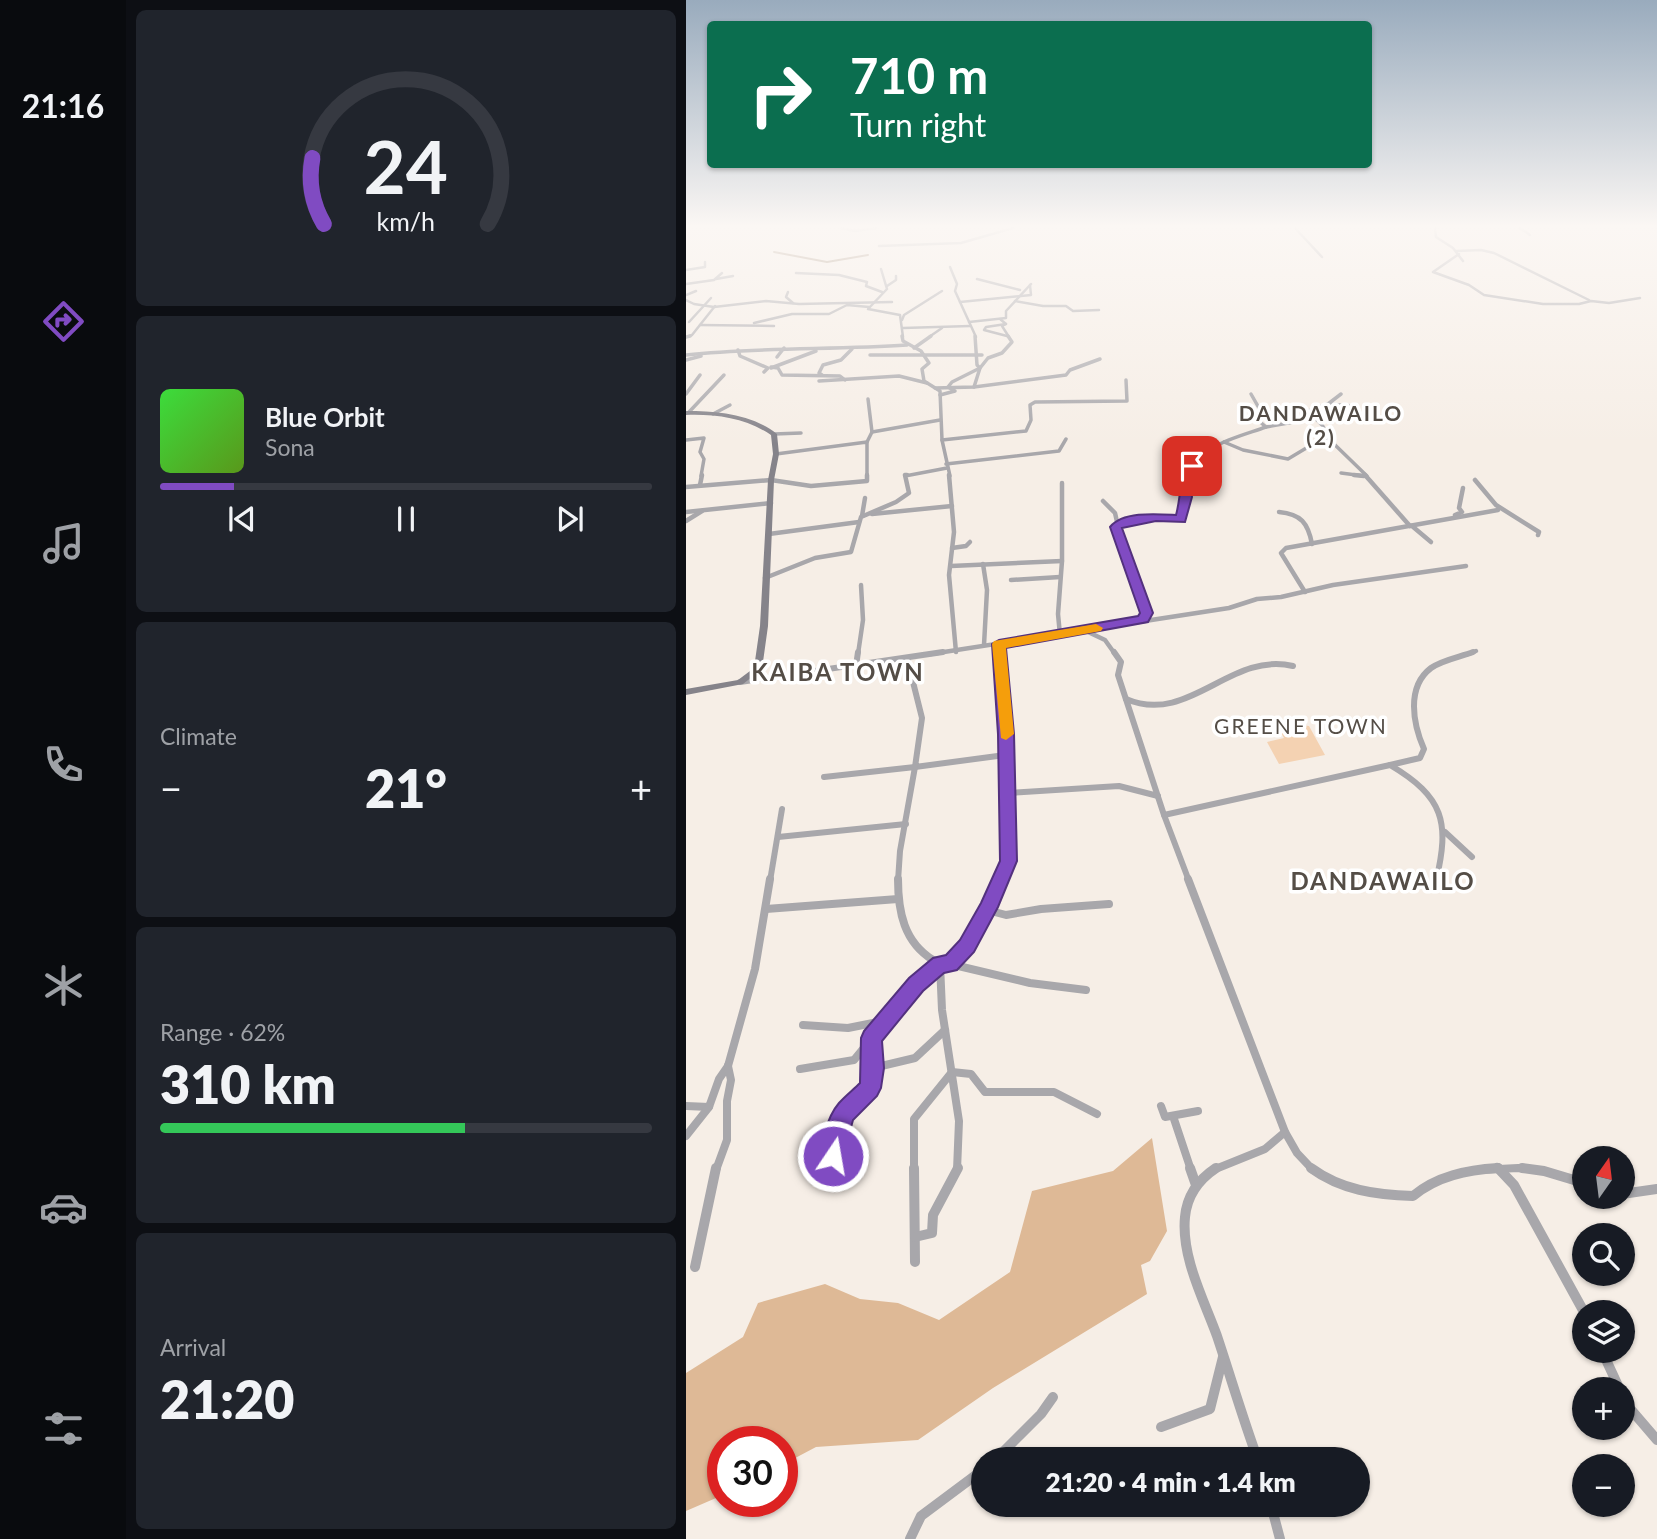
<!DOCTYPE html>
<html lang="en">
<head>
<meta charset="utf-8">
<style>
  :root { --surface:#171b24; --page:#20242c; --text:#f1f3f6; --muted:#9ea1a6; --line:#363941; --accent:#804bc2 }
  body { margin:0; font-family:Lato,sans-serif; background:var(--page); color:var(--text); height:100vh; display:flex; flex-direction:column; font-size:26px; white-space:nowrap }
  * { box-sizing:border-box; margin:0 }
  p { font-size:23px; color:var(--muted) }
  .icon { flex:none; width:38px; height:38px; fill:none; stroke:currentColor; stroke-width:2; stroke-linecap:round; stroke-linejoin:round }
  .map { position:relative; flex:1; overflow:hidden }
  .sheet { display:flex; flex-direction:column; gap:10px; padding:10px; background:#0d0f14; width:560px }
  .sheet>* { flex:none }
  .top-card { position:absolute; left:21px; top:21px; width:665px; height:147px; border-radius:7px; box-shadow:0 2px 5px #0004; background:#0b6e4f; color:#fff; overflow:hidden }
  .needle { width:46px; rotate:14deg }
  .fabs { position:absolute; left:886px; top:1146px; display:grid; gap:14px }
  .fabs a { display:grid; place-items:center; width:63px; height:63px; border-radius:50%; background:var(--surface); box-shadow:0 2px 5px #0004; font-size:35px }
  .speed { position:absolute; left:21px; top:1426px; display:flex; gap:14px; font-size:35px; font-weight:700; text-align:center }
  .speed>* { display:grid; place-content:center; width:91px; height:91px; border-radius:50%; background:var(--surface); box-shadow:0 2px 5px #0004; line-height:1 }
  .speed .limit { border:10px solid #d22; background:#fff; color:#111 }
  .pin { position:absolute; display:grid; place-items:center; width:60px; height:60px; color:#fff; margin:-30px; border-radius:14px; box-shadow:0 4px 10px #0006 }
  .me { position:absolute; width:77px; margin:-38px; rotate:12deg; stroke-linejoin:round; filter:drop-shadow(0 0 5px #0008) }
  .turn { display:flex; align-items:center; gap:24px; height:147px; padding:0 28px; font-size:32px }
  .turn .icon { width:91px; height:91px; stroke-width:2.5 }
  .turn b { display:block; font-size:49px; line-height:60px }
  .big { font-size:52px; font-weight:800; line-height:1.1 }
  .sheet .tile { flex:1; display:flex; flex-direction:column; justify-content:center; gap:10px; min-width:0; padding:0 24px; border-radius:10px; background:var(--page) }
  .sheet .dial { align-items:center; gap:0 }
  .dial svg { height:182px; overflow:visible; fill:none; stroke:var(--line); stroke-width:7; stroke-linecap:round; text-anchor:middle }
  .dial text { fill:var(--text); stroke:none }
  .song { display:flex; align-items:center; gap:21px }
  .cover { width:84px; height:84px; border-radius:10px; background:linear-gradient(135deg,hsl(120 70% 55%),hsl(90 70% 35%)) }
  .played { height:7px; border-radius:4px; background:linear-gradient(90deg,var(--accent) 15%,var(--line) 15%) }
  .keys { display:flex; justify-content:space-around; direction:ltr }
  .heat { display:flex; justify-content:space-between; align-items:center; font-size:38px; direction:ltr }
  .charge { height:10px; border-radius:5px; background:linear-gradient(90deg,#34c759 62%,var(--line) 0) }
  .trip { position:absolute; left:285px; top:1447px; width:399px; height:70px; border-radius:35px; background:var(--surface); box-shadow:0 2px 5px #0004; font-weight:800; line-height:70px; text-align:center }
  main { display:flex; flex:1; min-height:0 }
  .menu { display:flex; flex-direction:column; width:126px; justify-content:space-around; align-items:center; background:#090b0e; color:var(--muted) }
  .menu .icon { width:49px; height:49px }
  .menu .current { color:var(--accent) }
  .menu b { font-size:32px; color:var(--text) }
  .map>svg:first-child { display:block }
</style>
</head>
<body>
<main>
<nav class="menu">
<b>21:16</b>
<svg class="icon current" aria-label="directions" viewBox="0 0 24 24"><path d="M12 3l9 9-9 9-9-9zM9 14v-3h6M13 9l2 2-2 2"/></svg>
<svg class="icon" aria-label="music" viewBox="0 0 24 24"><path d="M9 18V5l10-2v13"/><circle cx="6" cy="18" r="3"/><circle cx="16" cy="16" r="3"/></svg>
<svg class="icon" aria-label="phone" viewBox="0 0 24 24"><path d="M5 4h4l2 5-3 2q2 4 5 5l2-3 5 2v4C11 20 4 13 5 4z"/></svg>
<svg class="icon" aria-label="climate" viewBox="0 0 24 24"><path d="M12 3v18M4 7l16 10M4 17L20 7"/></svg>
<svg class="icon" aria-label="car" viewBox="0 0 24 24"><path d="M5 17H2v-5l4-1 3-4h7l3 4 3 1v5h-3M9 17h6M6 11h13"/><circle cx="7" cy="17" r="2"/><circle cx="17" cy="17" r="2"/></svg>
<svg class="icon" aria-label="filters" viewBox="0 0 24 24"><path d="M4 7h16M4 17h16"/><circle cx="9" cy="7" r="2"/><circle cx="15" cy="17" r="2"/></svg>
</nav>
<section class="sheet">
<div class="tile dial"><svg viewBox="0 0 100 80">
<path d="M14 69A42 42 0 1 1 86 69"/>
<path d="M14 69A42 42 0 0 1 9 40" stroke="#804bc2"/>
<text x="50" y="56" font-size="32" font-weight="700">24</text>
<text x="50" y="72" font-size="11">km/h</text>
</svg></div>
<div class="tile">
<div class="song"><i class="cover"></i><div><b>Blue Orbit</b><p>Sona</p></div></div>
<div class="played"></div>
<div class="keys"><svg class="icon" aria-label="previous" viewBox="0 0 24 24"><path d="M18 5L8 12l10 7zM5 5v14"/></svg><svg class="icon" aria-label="pause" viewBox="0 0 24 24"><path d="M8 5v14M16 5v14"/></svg><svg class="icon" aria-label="next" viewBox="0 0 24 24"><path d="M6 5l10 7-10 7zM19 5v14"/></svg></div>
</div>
<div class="tile"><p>Climate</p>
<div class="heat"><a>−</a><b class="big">21°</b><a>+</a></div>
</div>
<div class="tile"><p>Range · 62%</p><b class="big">310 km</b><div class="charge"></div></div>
<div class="tile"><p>Arrival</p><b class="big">21:20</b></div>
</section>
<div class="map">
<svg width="971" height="1539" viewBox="0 0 971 1539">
  <rect width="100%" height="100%" fill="#f6eee6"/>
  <!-- green -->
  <path fill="#f4d2b2" d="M589,721l34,5 16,29 -46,9 -12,-22 17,-4z"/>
  <!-- forest -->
  <path fill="#deb996" d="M466,1138l15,93 -17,30 -9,4 6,29 -154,94 -75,52 -102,7 -34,18v-23h-59v53l-37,16v-138l57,-36 15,-34 67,-19 35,15 38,4 41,17 71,-48 22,-81 81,-20z"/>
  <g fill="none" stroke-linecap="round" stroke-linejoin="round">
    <!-- stream -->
    <path stroke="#8f755c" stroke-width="2" d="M88,252l53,10 41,-7"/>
    <!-- street-far5 -->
    <g stroke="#a8a7ab" stroke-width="2.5">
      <path d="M155,228l14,3 21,-3"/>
      <path d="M609,228l27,29"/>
      <path d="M749,228l1,9 17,11 10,13"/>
      <path d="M834,228l10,7"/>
      <path d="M193,246l82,-3 52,-15"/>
      <path d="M770,251l25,-1 13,3 95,47"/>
      <path d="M773,254l-26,18 36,13 15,10 59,9h36l12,-3 18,2 31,-5"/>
      <path d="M264,267l7,17 -2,7 21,46"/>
      <path d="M195,269l6,20 -19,20 32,6 3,22"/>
      <path d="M0,270l19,-3v-5"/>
      <path d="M110,273l43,2 28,7 -1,4 16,6"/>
      <path d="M30,279l17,-3"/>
      <path d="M291,279l43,11"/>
      <path d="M0,284l28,-4 8,-7"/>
      <path d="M201,286l9,-6v-4"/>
      <path d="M102,292l-2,5 7,6"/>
      <path d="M0,295l10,-4"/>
      <path d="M0,300l8,4 20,3 52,-6 33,3 93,-2"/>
      <path d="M329,301l28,5h23l7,5 26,-1"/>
      <path d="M274,302l71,-7 -1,-10"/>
      <path d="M314,319l6,5 -4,2 7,11"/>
      <path d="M216,320l2,-5 38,-24"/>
      <path d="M3,322l22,-24"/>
      <path d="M283,322l37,-4v-7l25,-27"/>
      <path d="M68,323l38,-9h37l18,-9 22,2"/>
      <path d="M320,324l-20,3 -2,3 23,6"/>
      <path d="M14,325l74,1"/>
      <path d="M217,328l67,-2"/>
      <path d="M0,337l6,-2 23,-29"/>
      <path d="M243,337l13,-9"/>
    </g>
    <!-- street-far4 -->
    <g stroke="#a8a7ab" stroke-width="3.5">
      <path d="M216,336l1,5 18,10 8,12 -7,6 2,12 16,10 2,49 8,36"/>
      <path d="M0,337l4,-1"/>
      <path d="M228,348l17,-12"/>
      <path d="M52,350l2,6 28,12 -4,4"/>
      <path d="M0,355c73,-8 147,-5 221,-10"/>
      <path d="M184,355h112"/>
      <path d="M91,357l7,-9"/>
      <path d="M0,360l15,-4"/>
      <path d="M85,367l7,1 4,7 58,1 5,4"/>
      <path d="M85,368l45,-17"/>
      <path d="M136,375l-3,-2 4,-8 18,-5 11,-11"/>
      <path d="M133,381l80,-5 28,7"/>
      <path d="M288,387l92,-12 4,-5 30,-11"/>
      <path d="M249,388l39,-1 6,-19 -3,-3 -2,-29"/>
      <path d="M0,394l14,-19"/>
      <path d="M254,395l15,-4 -7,-4 4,-5 28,-14 8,-10 14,-5 10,-11 -4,-6"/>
      <path d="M642,404l25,2"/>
      <path d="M622,411l14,14 10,17 35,34"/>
      <path d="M3,412l35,-37"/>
      <path d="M27,414l17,-9"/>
      <path d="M580,427l28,-5 14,-11 20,-7 13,-10"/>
      <path d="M186,432l68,-12"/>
      <path d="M88,434l27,-1"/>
      <path d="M0,440l18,-2 -4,14 4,7 -3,17"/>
      <path d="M256,440l84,-9 5,-11 -1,-15 5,-3 92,-1 -1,-21"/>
      <path d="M181,442l5,-10 -4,-33"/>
      <path d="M538,442l19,8 45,9 25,-15 17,-5"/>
      <path d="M90,454l91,-12v34"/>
      <path d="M260,464l113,-13 7,-12"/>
      <path d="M655,473l23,3"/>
      <path d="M219,476l42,-8"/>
      <path d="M501,476c11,-31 51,-39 79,-49l-7,-6v-13l-8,-14"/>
    </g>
    <!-- street-far3 -->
    <g stroke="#a8a7ab" stroke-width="4.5">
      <path d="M263,475l5,57 -5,43 7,77"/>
      <path d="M668,475l10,1"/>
      <path d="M679,475l45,51"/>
      <path d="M789,480l21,25 43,27 -1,3"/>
      <path d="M14,485l2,-10"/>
      <path d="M0,487l85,-7 40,6 56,-5v-6"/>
      <path d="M417,501l12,12 3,13"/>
      <path d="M0,512l85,-9"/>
      <path d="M593,512c22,2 29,11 33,32"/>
      <path d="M186,514l80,-8"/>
      <path d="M769,515l7,-3 -3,-4 4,-20"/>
      <path d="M176,516l3,-18"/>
      <path d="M0,521l16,-10"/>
      <path d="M726,526l19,16"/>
      <path d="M83,534l90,-12"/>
      <path d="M266,548l14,-2 4,-4"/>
      <path d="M297,564l4,26 -3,55"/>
      <path d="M265,566l111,-5"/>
      <path d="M79,578l50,-20 36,-6 10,-35 35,-15 13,-9 -4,-18h2"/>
      <path d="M325,580l49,-3"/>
      <path d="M619,592l-24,-39 5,-5 212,-38"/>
      <path d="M458,619l2,-6 -30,-86 22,-7 43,-1 7,-44"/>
      <path d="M400,631l19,9 10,14"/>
      <path d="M374,635l-2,-21 4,-53v-78"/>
      <path d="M313,644l1,10"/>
      <path d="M172,654l5,-34 -2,-35"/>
      <path d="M245,654l298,-46 28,-9 24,-2 52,-12 133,-19"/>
      <path d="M782,654l8,-3"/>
    </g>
    <!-- street-far2 -->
    <g stroke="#a8a7ab" stroke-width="6">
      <path d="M314,652l6,82 2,127 -8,20"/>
      <path d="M428,652l7,10 -3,13 46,140 25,66"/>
      <path d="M221,658l15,60 -7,49 90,-12"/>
      <path d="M170,666l2,-14"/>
      <path d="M54,682l203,-30"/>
      <path d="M440,699c63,27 104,-48 167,-33"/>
      <path d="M704,765l30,-7 4,-9c-11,-25 -18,-62 7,-81 11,-8 29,-11 42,-16"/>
      <path d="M138,777l91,-10 -15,84 -2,30"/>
      <path d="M322,793l111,-7 39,10"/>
      <path d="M478,815l226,-50c54,32 60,57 46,116"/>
      <path d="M759,832l27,25"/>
      <path d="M92,837l128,-13"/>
      <path d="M84,881l12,-72"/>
    </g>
    <!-- street-far1 -->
    <g stroke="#a8a7ab" stroke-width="8">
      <path d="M212,879c0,33 6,63 35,81l97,23 56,7"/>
      <path d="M502,879l97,253 12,21 16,17"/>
      <path d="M749,885l1,-6"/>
      <path d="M80,909l132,-10"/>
      <path d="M301,910l19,5 35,-6 68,-5"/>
      <path d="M254,964l2,46 17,111 -2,49"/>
      <path d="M117,1025l45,3 35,-7"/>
      <path d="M187,1068l42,-10 30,-28"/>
      <path d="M114,1069l54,-9 18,-22"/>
      <path d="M0,1106l23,1 10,-28 9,-13 27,-97 15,-90"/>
      <path d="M475,1106l4,11 33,-6"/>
      <path d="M487,1116l18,54"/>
      <path d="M0,1136l23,-29"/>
      <path d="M811,1167l3,3"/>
      <path d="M30,1170l11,-30v-39l4,-21 -3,-14"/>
      <path d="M144,1170l9,-47 6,-11 25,-24 3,-20 -1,-30 44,-54 24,-20h11c23,-25 37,-54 50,-85"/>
      <path d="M228,1170v-51l38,-47 19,2 14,18h69l43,22"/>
      <path d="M527,1170l52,-21 20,-17"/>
      <path d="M793,1170l39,-2 20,2"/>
    </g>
    <!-- street -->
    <g stroke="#a8a7ab" stroke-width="10">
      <path d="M144,1168l-1,7 18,1"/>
      <path d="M228,1168l1,94"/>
      <path d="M504,1168l6,17"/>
      <path d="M530,1168c-18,12 -29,27 -31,49 -4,40 19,83 32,119 14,42 26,83 41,124"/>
      <path d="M625,1168c30,22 65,27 102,28 24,-20 54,-26 85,-28"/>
      <path d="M812,1168l16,17 70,127"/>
      <path d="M836,1168l22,3 40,12"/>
      <path d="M936,1194l35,-5"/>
      <path d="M229,1237l17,-4 1,-18 25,-47"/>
      <path d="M9,1267l21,-99"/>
      <path d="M916,1351l18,39"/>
      <path d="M936,1394l5,11 30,35"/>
      <path d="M475,1427l49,-18 13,-52"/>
      <path d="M309,1460l46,-46 12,-17"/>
      <path d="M585,1505l9,34"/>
      <path d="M224,1539l11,-23 63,-47"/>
    </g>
    <!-- secondary -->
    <path fill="#85838a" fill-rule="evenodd" d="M0,411c31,0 66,3 91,23l2,20 -5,26 -6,146 -6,43 -19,15 -57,11v-6l52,-9 16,-12 6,-42 8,-146 5,-26 -2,-19c-25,-17 -55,-21 -85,-20z"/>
  </g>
  <!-- sky -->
  <linearGradient id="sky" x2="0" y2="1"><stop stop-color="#99abbd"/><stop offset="0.51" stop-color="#fbf7f4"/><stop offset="1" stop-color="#fbf7f4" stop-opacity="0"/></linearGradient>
  <rect width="971" height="443" fill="url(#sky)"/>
  <!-- route -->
  <path fill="#804bc2" stroke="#53317e" stroke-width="2" d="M502,463l9,3 -7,20 2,11 -7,25 -29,-1 -34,7 31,85 -5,9 -142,26 8,86 3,127 -19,46 -24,45 -17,18 -13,3 -21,18 -41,50 2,27 -3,20 -4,8 -24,24 -12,44 -8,3 -8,-3c-7,-16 2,-47 14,-61 6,-7 14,-13 21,-20l1,-45 3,-7 45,-53 24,-20 13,-3 14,-15 21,-37 19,-42 -2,-127 -6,-90 7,-4 139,-24 2,-3 -30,-86c13,-16 47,-13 66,-12 5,-18 3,-34 12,-52z"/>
  <!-- slow -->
  <path fill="#f59e0b" d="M410,624l7,4 -2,3 -95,17 8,86 -8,6 -5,-2 -9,-94 2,-3z"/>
  <g text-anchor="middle" stroke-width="7" stroke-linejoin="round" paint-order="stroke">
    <!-- far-district labels -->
    <g font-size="21" font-weight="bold" letter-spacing="2" fill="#544d46" stroke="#fff">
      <text x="635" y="421">DANDAWAILO<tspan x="635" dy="24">(2)</tspan></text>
    </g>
    <!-- quarter labels -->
    <g font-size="21" letter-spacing="2" fill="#544d46" stroke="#fff">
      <text x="615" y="734">GREENE TOWN</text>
    </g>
    <!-- district labels -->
    <g font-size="24" font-weight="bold" letter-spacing="2" fill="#544d46" stroke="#fff">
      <text x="152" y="681">KAIBA TOWN</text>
      <text x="697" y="890">DANDAWAILO</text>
    </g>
  </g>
</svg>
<div class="fabs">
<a><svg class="needle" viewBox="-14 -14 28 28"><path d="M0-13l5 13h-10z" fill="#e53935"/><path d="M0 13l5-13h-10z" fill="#9ea1a6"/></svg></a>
<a><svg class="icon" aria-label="search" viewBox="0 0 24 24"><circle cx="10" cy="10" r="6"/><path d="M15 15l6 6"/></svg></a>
<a><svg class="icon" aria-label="layers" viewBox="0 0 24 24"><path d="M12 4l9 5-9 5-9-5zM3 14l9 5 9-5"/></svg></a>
<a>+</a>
<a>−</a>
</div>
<div class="speed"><div class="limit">30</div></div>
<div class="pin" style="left:506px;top:466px;background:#d93025"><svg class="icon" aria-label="arrive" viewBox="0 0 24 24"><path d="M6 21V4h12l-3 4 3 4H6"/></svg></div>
<svg class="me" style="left:147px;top:1156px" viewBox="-20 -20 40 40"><circle r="17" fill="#804bc2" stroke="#fff" stroke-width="3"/><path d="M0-11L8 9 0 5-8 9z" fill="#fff"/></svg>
<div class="trip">21:20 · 4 min · 1.4 km</div>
<div class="top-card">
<div class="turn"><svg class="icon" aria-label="right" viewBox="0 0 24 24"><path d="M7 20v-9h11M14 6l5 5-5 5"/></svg><div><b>710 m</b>Turn right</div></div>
</div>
</div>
</main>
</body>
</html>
